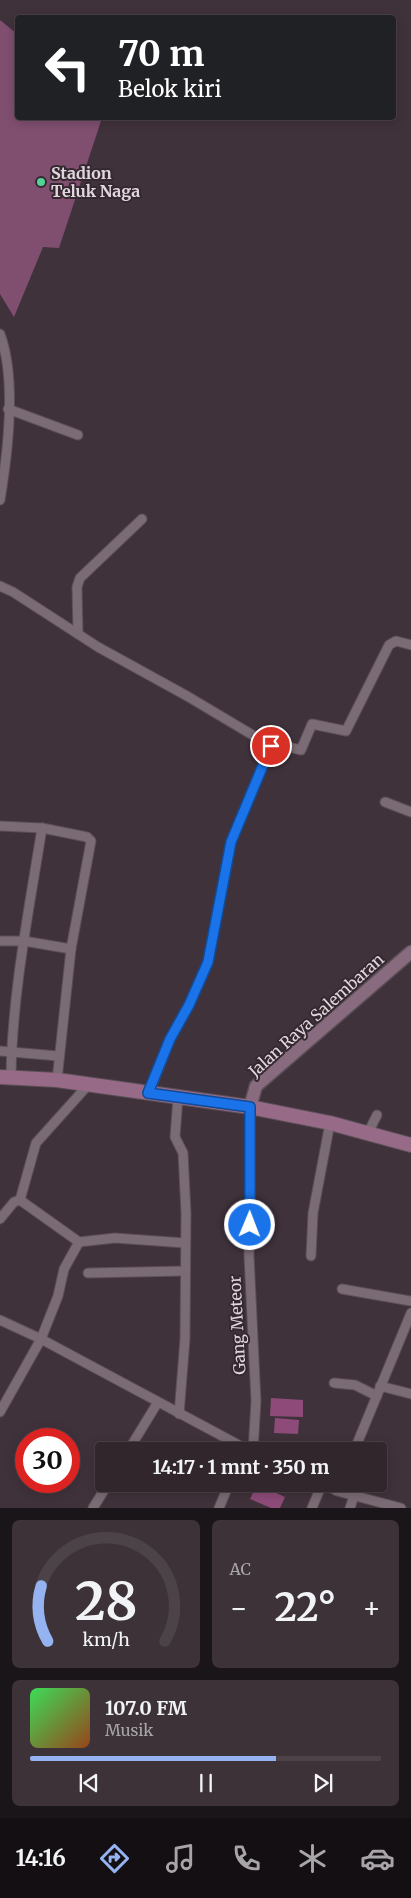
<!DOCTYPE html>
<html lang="id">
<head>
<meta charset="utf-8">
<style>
  :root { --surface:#30262c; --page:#3c3238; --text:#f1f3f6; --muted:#a8a5a9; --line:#4b4348; --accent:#95b2f1 }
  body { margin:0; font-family:Merriweather,serif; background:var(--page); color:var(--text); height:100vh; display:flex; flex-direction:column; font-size:19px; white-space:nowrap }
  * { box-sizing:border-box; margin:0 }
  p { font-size:16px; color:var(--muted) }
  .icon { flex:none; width:28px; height:28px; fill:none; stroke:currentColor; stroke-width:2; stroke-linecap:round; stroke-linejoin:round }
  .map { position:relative; height:1508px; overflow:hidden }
  .sheet { display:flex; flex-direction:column; gap:12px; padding:12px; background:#1a1518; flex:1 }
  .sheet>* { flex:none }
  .hud { position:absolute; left:15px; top:15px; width:381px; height:105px; border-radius:5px; box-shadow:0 2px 12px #0003,0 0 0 1px var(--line); background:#202124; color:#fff; overflow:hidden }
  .speed { position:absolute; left:15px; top:1428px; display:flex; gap:10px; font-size:25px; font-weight:700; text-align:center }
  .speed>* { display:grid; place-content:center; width:65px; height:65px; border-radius:50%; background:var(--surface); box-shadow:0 2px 12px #0003,0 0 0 1px var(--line); line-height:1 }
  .speed .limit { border:8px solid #d22; background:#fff; color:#111 }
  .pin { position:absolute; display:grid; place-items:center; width:42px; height:42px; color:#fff; margin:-21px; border:2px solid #fff; border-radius:50%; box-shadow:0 1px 5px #0007 }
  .me { position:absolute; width:55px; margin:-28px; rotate:1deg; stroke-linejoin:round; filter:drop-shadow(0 0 4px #0008) }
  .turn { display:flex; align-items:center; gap:18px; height:105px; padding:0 20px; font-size:22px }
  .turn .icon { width:65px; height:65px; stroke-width:2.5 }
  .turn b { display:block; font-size:35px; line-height:42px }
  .big { font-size:38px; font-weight:700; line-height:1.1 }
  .sheet .card { flex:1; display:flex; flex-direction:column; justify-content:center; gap:8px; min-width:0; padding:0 18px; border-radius:8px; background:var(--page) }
  .sheet .dial { align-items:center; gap:0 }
  .dial svg { height:130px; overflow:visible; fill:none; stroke:var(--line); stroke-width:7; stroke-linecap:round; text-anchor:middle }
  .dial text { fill:var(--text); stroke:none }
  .song { display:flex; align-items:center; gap:15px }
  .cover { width:60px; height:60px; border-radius:8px; background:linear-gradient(135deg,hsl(130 70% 55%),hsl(20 70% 35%)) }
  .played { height:5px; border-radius:2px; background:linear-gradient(90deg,var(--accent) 70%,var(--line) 70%) }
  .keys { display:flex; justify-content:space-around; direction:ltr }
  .heat { display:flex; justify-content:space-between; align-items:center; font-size:28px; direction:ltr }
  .sheet .tiles { flex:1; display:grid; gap:12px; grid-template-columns:1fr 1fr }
  .card:last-child { grid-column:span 2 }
  .trip { position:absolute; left:95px; top:1442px; width:292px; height:50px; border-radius:5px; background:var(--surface); box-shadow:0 2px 12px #0003,0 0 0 1px var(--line); font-weight:700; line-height:50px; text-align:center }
  .menu { display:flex; height:80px; justify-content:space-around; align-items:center; background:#130f12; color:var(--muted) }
  .menu .icon { width:35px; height:35px }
  .menu .selected { color:var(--accent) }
  .menu b { font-size:22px; color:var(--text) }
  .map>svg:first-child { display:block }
</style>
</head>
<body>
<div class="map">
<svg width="411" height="1508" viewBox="0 0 411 1508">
  <rect width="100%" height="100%" fill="#40323b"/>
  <!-- green -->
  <path fill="#804f70" d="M0,20l17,14 1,84h84l-43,130 -16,-1 -29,70 -14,-23z"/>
  <!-- building -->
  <g fill="#8e4b79">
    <path d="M271,1398l32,2v17l-33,-1z"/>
    <path d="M275,1418l24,2 -1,14 -24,-1z"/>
    <path d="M257,1484l28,13 -5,11h-9l-21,-9z"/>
  </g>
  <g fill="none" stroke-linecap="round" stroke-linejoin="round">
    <!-- minor casing -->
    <g stroke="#5b4f56" stroke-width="11">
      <g id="minor">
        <path d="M0,334c17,46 8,118 0,166"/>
        <path d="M8,409l70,26"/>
        <path d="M0,586l13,6 85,55 89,49 84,50 9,-1 21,5 11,-26 34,7 43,-86 7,-4 15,4"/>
        <path d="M78,634l-1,-47 3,-9 62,-59"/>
        <path d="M385,802l26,10"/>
        <path d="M0,826l42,2 45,9 4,4 -20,108 -14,131"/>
        <path d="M0,941h24l47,8"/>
        <path d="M0,1051l58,5"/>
        <path d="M11,1077c1,-83 18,-167 31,-249"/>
        <path d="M149,1093l21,-54 19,-34 19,-43 23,-120 40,-96"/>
        <path d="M178,1097l-3,40 8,16 3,60 -1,126 -6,75"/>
        <path d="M250,1107l-1,149 7,145 -3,50"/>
        <path d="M368,1133l9,-18"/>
        <path d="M20,1200l16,-57 53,-59"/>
        <path d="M0,1219l14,-17 6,-2 59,42 36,-4 70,5"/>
        <path d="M311,1256l2,-43 17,-90"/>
        <path d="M88,1273l97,-2"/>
        <path d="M342,1289l69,12"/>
        <path d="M0,1320l41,19 209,112"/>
        <path d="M334,1383l21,2 22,11"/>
        <path d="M380,1386l31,8"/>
        <path d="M0,1412l41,-73 17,-43 6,-27 15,-27"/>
        <path d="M128,1451l30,-49"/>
        <path d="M354,1451l57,-138"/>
        <path d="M324,1484l13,7 64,17"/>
        <path d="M93,1508l15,-24"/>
        <path d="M219,1508l10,-24"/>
        <path d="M312,1508l10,-24"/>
        <path d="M350,1508l4,-12"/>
      </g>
    </g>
    <!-- secondary casing -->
    <g stroke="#5b4f56" stroke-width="15">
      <path id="secondary" d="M250,1107l6,-21 155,-134"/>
    </g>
    <!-- primary casing -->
    <g stroke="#5b4f56" stroke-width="16">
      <path id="primary" d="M0,1077l57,3 193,27 80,16 81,22"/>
    </g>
    <!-- minor -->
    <use href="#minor" stroke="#7b6b75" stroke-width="9"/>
    <!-- secondary -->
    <use href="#secondary" stroke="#896b7f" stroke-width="12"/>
    <!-- primary -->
    <use href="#primary" stroke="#976a88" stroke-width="14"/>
  </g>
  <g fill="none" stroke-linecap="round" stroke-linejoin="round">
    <!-- route casing -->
    <g stroke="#114b97" stroke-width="12">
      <path id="route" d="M250,1225v-118l-102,-14 22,-54 19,-34 19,-43 23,-120 40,-96"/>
    </g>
    <!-- route -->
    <use href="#route" stroke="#1a73e8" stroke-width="9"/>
  </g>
  <!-- markers -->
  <circle fill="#52d397" stroke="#362831" stroke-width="2" cx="41" cy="182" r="5"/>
  <g text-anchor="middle" stroke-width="4" stroke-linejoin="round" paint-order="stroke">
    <!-- poi labels -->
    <g font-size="16" font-weight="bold" fill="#e0d7dc" stroke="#362831" text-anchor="start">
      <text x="51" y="179">Stadion<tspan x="51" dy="18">Teluk Naga</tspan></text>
    </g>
    <!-- street labels -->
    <g font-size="16" fill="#e0d7dc" stroke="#362831">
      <text transform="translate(316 1015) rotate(-42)" y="6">Jalan Raya Salembaran</text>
      <text transform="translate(237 1325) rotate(-93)" y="6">Gang Meteor</text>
    </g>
  </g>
</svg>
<div class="speed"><div class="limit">30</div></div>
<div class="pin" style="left:271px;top:746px;background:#d93025"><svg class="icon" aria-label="arrive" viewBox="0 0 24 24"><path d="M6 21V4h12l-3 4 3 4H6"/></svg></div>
<svg class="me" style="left:250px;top:1225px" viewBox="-20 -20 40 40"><circle r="17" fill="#1a73e8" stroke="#fff" stroke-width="3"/><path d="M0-11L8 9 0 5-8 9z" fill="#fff"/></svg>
<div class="trip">14:17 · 1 mnt · 350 m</div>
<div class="hud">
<div class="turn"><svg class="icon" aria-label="left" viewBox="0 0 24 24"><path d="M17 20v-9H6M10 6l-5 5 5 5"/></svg><div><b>70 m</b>Belok kiri</div></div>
</div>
</div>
<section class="sheet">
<div class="tiles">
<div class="card dial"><svg viewBox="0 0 100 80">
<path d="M14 69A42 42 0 1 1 86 69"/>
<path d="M14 69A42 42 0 0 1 10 35" stroke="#95b2f1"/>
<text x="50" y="56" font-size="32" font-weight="700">28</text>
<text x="50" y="72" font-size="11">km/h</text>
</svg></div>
<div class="card"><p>AC</p>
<div class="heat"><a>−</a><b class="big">22°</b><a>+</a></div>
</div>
<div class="card">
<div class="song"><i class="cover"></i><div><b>107.0 FM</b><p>Musik</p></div></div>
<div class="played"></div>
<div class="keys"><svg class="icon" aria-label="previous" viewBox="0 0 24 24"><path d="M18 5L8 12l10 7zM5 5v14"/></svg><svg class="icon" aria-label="pause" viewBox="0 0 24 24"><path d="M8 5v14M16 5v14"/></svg><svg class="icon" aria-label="next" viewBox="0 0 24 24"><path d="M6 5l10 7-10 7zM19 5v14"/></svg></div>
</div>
</div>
</section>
<nav class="menu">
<b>14:16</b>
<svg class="icon selected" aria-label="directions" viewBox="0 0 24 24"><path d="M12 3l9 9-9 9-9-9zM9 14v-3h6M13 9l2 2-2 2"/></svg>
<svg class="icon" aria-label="music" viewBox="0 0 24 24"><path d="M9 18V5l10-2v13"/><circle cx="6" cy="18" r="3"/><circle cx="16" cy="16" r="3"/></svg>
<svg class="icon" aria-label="phone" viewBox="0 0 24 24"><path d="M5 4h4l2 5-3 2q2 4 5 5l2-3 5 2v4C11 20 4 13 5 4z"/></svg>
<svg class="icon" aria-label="climate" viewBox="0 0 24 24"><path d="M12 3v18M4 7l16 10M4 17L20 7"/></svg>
<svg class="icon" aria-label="car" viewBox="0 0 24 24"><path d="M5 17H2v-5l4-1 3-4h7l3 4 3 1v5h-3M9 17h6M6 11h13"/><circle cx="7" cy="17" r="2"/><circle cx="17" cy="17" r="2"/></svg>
</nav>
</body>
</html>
